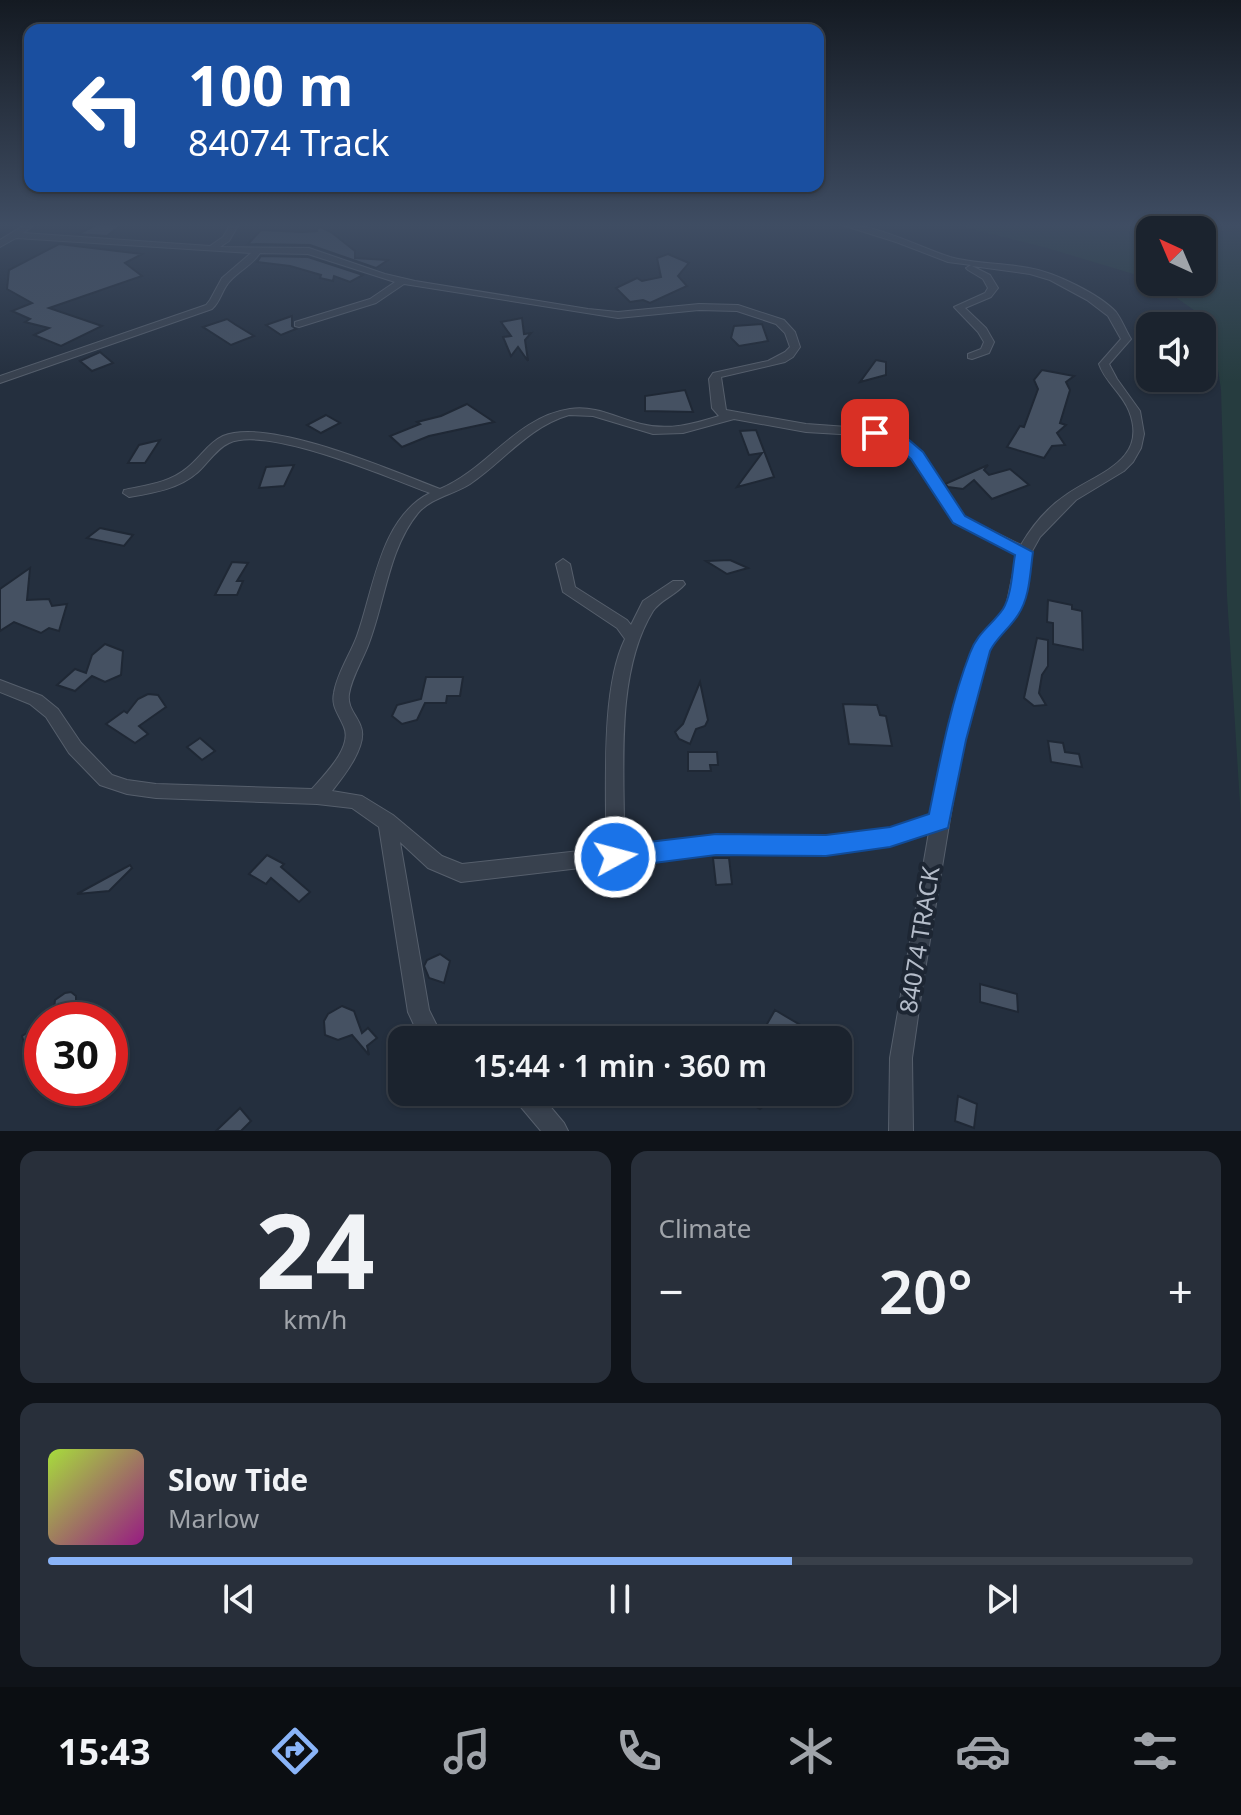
<!DOCTYPE html>
<html lang="en">
<head>
<meta charset="utf-8">
<style>
  :root { --surface:#1b232e; --page:#282f3a; --text:#f1f3f6; --muted:#a0a4aa; --line:#39404a; --accent:#8ab4f8 }
  body { margin:0; font-family:"Noto Sans",sans-serif; background:var(--page); color:var(--text); height:100vh; display:flex; flex-direction:column; font-size:30px; white-space:nowrap }
  * { box-sizing:border-box; margin:0 }
  p { font-size:26px; color:var(--muted) }
  .icon { flex:none; width:44px; height:44px; fill:none; stroke:currentColor; stroke-width:2; stroke-linecap:round; stroke-linejoin:round }
  .map { position:relative; height:1131px; overflow:hidden }
  .side { display:flex; flex-direction:column; gap:20px; padding:20px; background:#0f1319; flex:1 }
  .side>* { flex:none }
  .hud { position:absolute; left:24px; top:24px; width:800px; height:168px; border-radius:16px; box-shadow:0 2px 6px #0004,0 0 0 2px var(--line); background:#1a4fa0; color:#fff; overflow:hidden }
  .needle { width:52px; rotate:316deg }
  .buttons { position:absolute; left:1136px; top:216px; display:grid; gap:16px }
  .buttons a { display:grid; place-items:center; width:80px; height:80px; border-radius:16px; background:var(--surface); box-shadow:0 2px 6px #0004,0 0 0 2px var(--line); font-size:40px }
  .speed { position:absolute; left:24px; top:1002px; display:flex; gap:16px; font-size:40px; font-weight:700; text-align:center }
  .speed>* { display:grid; place-content:center; width:104px; height:104px; border-radius:50%; background:var(--surface); box-shadow:0 2px 6px #0004,0 0 0 2px var(--line); line-height:1 }
  .speed .limit { border:12px solid #d22; background:#fff; color:#111 }
  .pin { position:absolute; display:grid; place-items:center; width:68px; height:68px; color:#fff; margin:-34px; border-radius:16px; box-shadow:0 4px 12px #0006 }
  .me { position:absolute; width:88px; margin:-44px; rotate:83deg; stroke-linejoin:round; filter:drop-shadow(0 0 6px #0008) }
  .turn { display:flex; align-items:center; gap:28px; height:168px; padding:0 32px; font-size:36px }
  .turn .icon { width:104px; height:104px; stroke-width:2.5 }
  .turn b { display:block; font-size:56px; line-height:68px }
  .big { font-size:60px; font-weight:600; line-height:1.1 }
  .side .tile { flex:1; display:flex; flex-direction:column; justify-content:center; gap:12px; min-width:0; padding:0 28px; border-radius:16px; background:var(--page) }
  .side .dial { align-items:center; gap:0 }
  .dial b { font-size:104px; line-height:1 }
  .song { display:flex; align-items:center; gap:24px }
  .cover { width:96px; height:96px; border-radius:12px; background:linear-gradient(135deg,hsl(80 70% 55%),hsl(310 70% 35%)) }
  .played { height:8px; border-radius:4px; background:linear-gradient(90deg,var(--accent) 65%,var(--line) 65%) }
  .keys { display:flex; justify-content:space-around; direction:ltr }
  .heat { display:flex; justify-content:space-between; align-items:center; font-size:44px; direction:ltr }
  .side .tiles { flex:1; display:grid; gap:20px; grid-template-columns:1fr 1fr }
  .tile:last-child { grid-column:span 2 }
  .trip { position:absolute; left:388px; top:1026px; width:464px; height:80px; border-radius:16px; background:var(--surface); box-shadow:0 2px 6px #0004,0 0 0 2px var(--line); font-weight:600; line-height:80px; text-align:center }
  .tab-bar { display:flex; height:128px; justify-content:space-around; align-items:center; background:#0b0e12; color:var(--muted) }
  .tab-bar .icon { width:56px; height:56px }
  .tab-bar .on { color:var(--accent) }
  .tab-bar b { font-size:36px; color:var(--text) }
  .map>svg:first-child { display:block }
</style>
</head>
<body>
<div class="map">
<svg width="1241" height="1131" viewBox="0 0 1241 1131">
  <rect width="100%" height="100%" fill="#242f3e"/>
  <!-- green -->
  <path fill="#263c3f" d="M952,224h289v596l-14,-224 -6,-206 -10,-68 -57,-40h48v-52h-52v49l-103,-31z"/>
  <!-- building -->
  <g fill="#455162" stroke="#1f2835" stroke-width="2">
    <path d="M98,224h24l-15,12 -29,-2z"/>
    <path d="M318,226l13,6 24,19v7l33,2 -12,8 -66,-23 -62,-1 13,-14 41,2 15,-1z"/>
    <path d="M59,244l83,10 -17,9 17,13 -93,32 53,18 -41,20 -27,-11 15,-7 -24,-6 5,-3 -18,-8 20,-8 -25,-14 2,-19z"/>
    <path d="M668,254l21,9 -11,13 9,10 -37,17 -7,-3 -13,2 -14,-14 21,-10 5,3 19,-4 -4,-19z"/>
    <path d="M261,256l47,1 55,18 -13,7 -16,-6 -1,5 -13,-3 1,-3 -31,-9 -33,-4z"/>
    <path d="M292,316v10l4,3 -15,6 -15,-10z"/>
    <path d="M522,318l2,16 7,-1 -6,7 3,21 -10,-14 -7,9 -8,-19 8,-1 -10,-14z"/>
    <path d="M227,319l9,6 18,11 -23,9 -28,-18z"/>
    <path d="M762,324l6,17 -29,5 -8,-8 3,-12z"/>
    <path d="M100,352l13,11 -21,8 -12,-10z"/>
    <path d="M876,360l10,2v13l-26,7z"/>
    <path d="M1042,370l32,6 -8,6 4,8 -10,33 6,2 -9,8 8,12 -13,1 -8,12 -37,-11 13,-21 4,1 14,-38 -4,-9z"/>
    <path d="M685,390l8,22 -48,-1v-15z"/>
    <path d="M467,404l27,18 -65,14 -27,11 -12,-11 30,-12 -3,-2 24,-6z"/>
    <path d="M326,415l14,8 -19,10 -14,-8z"/>
    <path d="M756,430l18,47 -37,10 25,-34 -13,2 -9,-24z"/>
    <path d="M160,440l-15,23h-17l11,-18z"/>
    <path d="M294,465l-10,21 -25,2 7,-21z"/>
    <path d="M988,465l-4,5 5,5 21,-6 19,16 -37,14 -18,-19 -11,9 -15,-2 -3,-3z"/>
    <path d="M100,528l33,7 -9,11 -37,-8z"/>
    <path d="M730,560l18,8 -21,6 -21,-13z"/>
    <path d="M232,562l16,1 -11,18h6l-6,14h-22z"/>
    <path d="M30,568l-3,32 22,-1 3,7 15,-2 -8,27 -10,-3 -8,5 -27,-11 -14,9v-42z"/>
    <path d="M1048,600l24,5v4l10,2 1,39 -30,-6v-21l-6,-1z"/>
    <path d="M1037,638l11,2v26l-6,9 -3,18 7,12 -12,1 -10,-8z"/>
    <path d="M105,644l18,7 -2,24 -16,7 -13,-6 -17,15 -18,-6 18,-16 11,4 6,-18z"/>
    <path d="M426,677h37l-3,19h-13l-1,7h-21l-8,17 -15,4 -10,-8 5,-11 24,-6z"/>
    <path d="M700,682l8,38 -3,6 -9,3 -6,15 -11,-5 -4,-7 8,-8z"/>
    <path d="M148,694l10,1 8,12 -27,19 9,8 -13,9 -29,-19 18,-13 3,2 11,-14z"/>
    <path d="M843,704l34,1 3,10 6,1 6,30 -43,-2z"/>
    <path d="M200,738l15,13 -13,9 -15,-13z"/>
    <path d="M1048,741l15,2 2,9 14,2 3,13 -31,-5z"/>
    <path d="M688,752h29l1,13h-8l1,6h-23z"/>
    <path d="M267,855l17,9 -3,3 29,25 -11,10 -28,-24 -5,6 -17,-10z"/>
    <path d="M713,858h16l3,26 -16,1z"/>
    <path d="M130,865l2,3 -23,23 -32,3z"/>
    <path d="M440,954l10,7 -6,22 -15,-5 -5,-12 3,-6z"/>
    <path d="M980,984l37,10 1,18 -38,-10z"/>
    <path d="M71,992l5,4v7l7,17h-30l2,-20 10,-7z"/>
    <path d="M342,1006l12,5 8,22 6,-5 9,10 -10,8 2,9 -17,-20 -14,5 -13,-5 -1,-14 4,-7z"/>
    <path d="M775,1010l27,16 -7,14h-26l3,-12 -5,-4z"/>
    <path d="M42,1024v15l-16,10 -4,-13z"/>
    <path d="M744,1092h26l-4,12 -6,5 -12,-7z"/>
    <path d="M958,1096l19,8 -3,24 -19,-7z"/>
    <path d="M240,1108l11,13 -10,10h-25z"/>
  </g>
  <g fill="none" stroke-linecap="round" stroke-linejoin="round">
    <!-- street casing -->
    <g stroke="#565f6c" stroke-width="2">
      <g id="street">
        <path d="M26,224h10l-13,9 187,13 13,-9 8,-13h8l-10,17 -9,6 89,1 76,26 30,7 173,28 30,3 81,-8 39,1 46,15 11,12 5,15 -7,10 -8,5 -64,15 5,33 80,14 69,5 22,7 24,17 43,64 57,28c11,-19 27,-38 45,-50 31,-22 83,-34 63,-84 -7,-18 -24,-29 -30,-47l22,-25 -13,-23 -21,-16 -37,-20 -20,-6 -58,-8 18,9 8,13 -7,9 -26,11 21,20 8,14 -5,11 -17,6 -4,-1v-4l13,-5 3,-7 -6,-10 -24,-25 31,-14 3,-5 -5,-9 -15,-9 -2,-2 5,-3 -23,-3 -52,-20 -57,-18c38,0 75,21 111,33 25,7 53,6 79,11 25,4 70,26 87,44 6,8 10,19 15,27l-22,25 8,15 23,32 4,23 -3,14 -8,14 -9,9 -48,29 -36,37 -9,16 -11,54 -32,44 -25,89 -41,248 -10,70 1,73h-24l1,-73 39,-226 -39,13 -64,8 -110,-1 -255,30 -33,-14 -28,-26 29,168 15,30h-23l-13,-28 -29,-185 -27,-19 -35,-4 -161,-6 -29,-4 -27,-9 -31,-32 -23,-36 -16,-13 -30,-12v-12l42,16 16,13 23,34 31,32 15,5 29,4 156,5c12,-14 41,-42 32,-62 -5,-13 -13,-20 -10,-34 3,-20 16,-38 23,-57 17,-47 23,-118 73,-143 -40,-15 -163,-68 -201,-50 -13,6 -21,20 -31,29 -19,17 -45,21 -69,25l-6,-4 1,-3c23,-5 45,-7 63,-22 13,-10 21,-25 36,-32 46,-19 170,35 217,53 48,-20 76,-72 130,-80 25,-4 47,9 71,15 27,7 53,0 78,-8l-7,-8 -3,-29 4,-6 55,-12 17,-9 5,-5 -5,-14 -9,-9 -39,-13 -38,-1 -81,8 -214,-34 -28,19 -77,24 -4,-1v-4l75,-23 25,-17 -87,-28 -48,-1c-8,12 -20,17 -30,28 -8,8 -9,20 -18,28l-212,74v-7l206,-71 4,-5 12,-22 29,-25 -235,-15 -16,9v-7zM569,415l24,1 60,18 30,-1 51,-14 72,13 68,4 15,6 23,16 42,65 63,31 -11,53 -34,44 -25,89 -14,76 -43,13 -64,8 -110,-1 -92,10c1,-72 -10,-172 29,-235 7,-11 23,-16 32,-27l-2,-3h-10l-30,20 -12,24 -4,-5 -52,-33 -5,-23 -7,-5 -7,5 7,28 54,36 8,11c-25,51 -18,151 -19,209l-144,16 -20,-8 -49,-41 -31,-19 -30,-5c11,-14 36,-45 29,-64 -4,-12 -14,-19 -12,-33 3,-18 14,-34 20,-51 16,-42 20,-95 49,-130 14,-16 35,-18 52,-29 34,-23 58,-57 99,-69z"/>
        <path d="M512,1092h26l26,31 4,8h-27l-26,-31z"/>
      </g>
    </g>
    <!-- street -->
    <use href="#street" fill="#38414e" fill-rule="evenodd"/>
  </g>
  <!-- sky -->
  <linearGradient id="sky" x2="0" y2="1"><stop stop-color="#141a22"/><stop offset="0.59" stop-color="#3f4d63"/><stop offset="1" stop-color="#3f4d63" stop-opacity="0"/></linearGradient>
  <rect width="1241" height="382" fill="url(#sky)"/>
  <!-- route -->
  <path fill="#1a73e8" stroke="#114b97" stroke-width="2" d="M875,429l34,11 14,12 42,64 68,36c-3,21 -3,45 -15,63 -8,13 -21,22 -28,36l-24,89 -18,88 -58,19 -64,9 -110,-1 -101,13 -8,-3 -4,-8 4,-7 8,-4 101,-12 110,1 64,-8 39,-13c11,-54 21,-109 41,-161 7,-20 22,-28 33,-44 9,-15 9,-38 12,-54l-62,-32 -42,-64 -14,-12 -28,-10v-7z"/>
  <g text-anchor="middle" stroke-width="8" stroke-linejoin="round" paint-order="stroke">
    <!-- street labels -->
    <g font-size="24" fill="#b4bcc9" stroke="#1d2633">
      <text transform="translate(920 940) rotate(-81)" y="8">84074 TRACK</text>
    </g>
  </g>
</svg>
<div class="buttons">
<a><svg class="needle" viewBox="-14 -14 28 28"><path d="M0-13l5 13h-10z" fill="#e53935"/><path d="M0 13l5-13h-10z" fill="#a0a4aa"/></svg></a>
<a><svg class="icon" aria-label="sound" viewBox="0 0 24 24"><path d="M4 9h4l5-4v14l-5-4H4zM17 9q2 3 0 6"/></svg></a>
</div>
<div class="speed"><div class="limit">30</div></div>
<div class="pin" style="left:875px;top:433px;background:#d93025"><svg class="icon" aria-label="arrive" viewBox="0 0 24 24"><path d="M6 21V4h12l-3 4 3 4H6"/></svg></div>
<svg class="me" style="left:615px;top:857px" viewBox="-20 -20 40 40"><circle r="17" fill="#1a73e8" stroke="#fff" stroke-width="3"/><path d="M0-11L8 9 0 5-8 9z" fill="#fff"/></svg>
<div class="trip">15:44 · 1 min · 360 m</div>
<div class="hud">
<div class="turn"><svg class="icon" aria-label="left" viewBox="0 0 24 24"><path d="M17 20v-9H6M10 6l-5 5 5 5"/></svg><div><b>100 m</b>84074 Track</div></div>
</div>
</div>
<section class="side">
<div class="tiles">
<div class="tile dial"><b>24</b><p>km/h</p></div>
<div class="tile"><p>Climate</p>
<div class="heat"><a>−</a><b class="big">20°</b><a>+</a></div>
</div>
<div class="tile">
<div class="song"><i class="cover"></i><div><b>Slow Tide</b><p>Marlow</p></div></div>
<div class="played"></div>
<div class="keys"><svg class="icon" aria-label="previous" viewBox="0 0 24 24"><path d="M18 5L8 12l10 7zM5 5v14"/></svg><svg class="icon" aria-label="pause" viewBox="0 0 24 24"><path d="M8 5v14M16 5v14"/></svg><svg class="icon" aria-label="next" viewBox="0 0 24 24"><path d="M6 5l10 7-10 7zM19 5v14"/></svg></div>
</div>
</div>
</section>
<nav class="tab-bar">
<b>15:43</b>
<svg class="icon on" aria-label="directions" viewBox="0 0 24 24"><path d="M12 3l9 9-9 9-9-9zM9 14v-3h6M13 9l2 2-2 2"/></svg>
<svg class="icon" aria-label="music" viewBox="0 0 24 24"><path d="M9 18V5l10-2v13"/><circle cx="6" cy="18" r="3"/><circle cx="16" cy="16" r="3"/></svg>
<svg class="icon" aria-label="phone" viewBox="0 0 24 24"><path d="M5 4h4l2 5-3 2q2 4 5 5l2-3 5 2v4C11 20 4 13 5 4z"/></svg>
<svg class="icon" aria-label="climate" viewBox="0 0 24 24"><path d="M12 3v18M4 7l16 10M4 17L20 7"/></svg>
<svg class="icon" aria-label="car" viewBox="0 0 24 24"><path d="M5 17H2v-5l4-1 3-4h7l3 4 3 1v5h-3M9 17h6M6 11h13"/><circle cx="7" cy="17" r="2"/><circle cx="17" cy="17" r="2"/></svg>
<svg class="icon" aria-label="filters" viewBox="0 0 24 24"><path d="M4 7h16M4 17h16"/><circle cx="9" cy="7" r="2"/><circle cx="15" cy="17" r="2"/></svg>
</nav>
</body>
</html>
